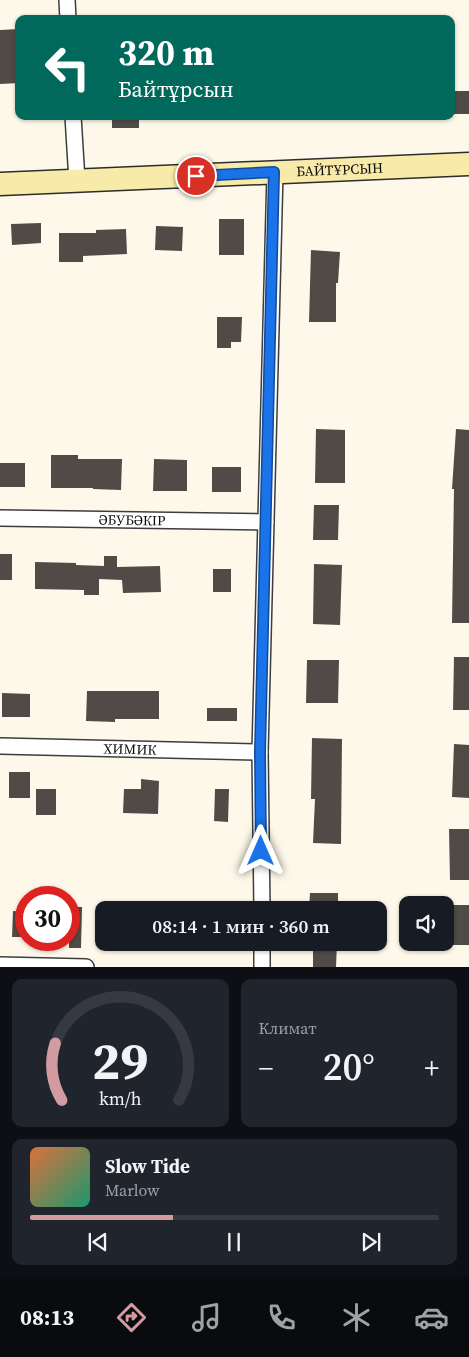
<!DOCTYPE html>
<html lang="ru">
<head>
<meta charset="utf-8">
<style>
  :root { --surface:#171b24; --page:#20242c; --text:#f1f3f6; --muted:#9ea1a6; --line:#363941; --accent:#d29ba2 }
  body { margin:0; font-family:"Source Serif 4",serif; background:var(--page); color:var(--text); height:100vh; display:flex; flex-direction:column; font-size:19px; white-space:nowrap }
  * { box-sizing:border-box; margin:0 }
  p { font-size:16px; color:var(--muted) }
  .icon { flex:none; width:28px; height:28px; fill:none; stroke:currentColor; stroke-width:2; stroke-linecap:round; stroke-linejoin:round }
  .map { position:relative; height:967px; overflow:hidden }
  .panel { display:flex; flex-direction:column; gap:12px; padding:12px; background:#0d0f14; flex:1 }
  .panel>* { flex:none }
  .banner { position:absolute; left:15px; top:15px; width:440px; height:105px; border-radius:10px; box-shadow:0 1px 4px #0004; background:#00695c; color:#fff; overflow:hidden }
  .tools { position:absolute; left:399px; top:896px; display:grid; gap:10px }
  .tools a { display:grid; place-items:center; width:55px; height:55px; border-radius:10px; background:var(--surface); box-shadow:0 1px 4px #0004; font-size:25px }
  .speed { position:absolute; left:15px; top:886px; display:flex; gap:10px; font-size:25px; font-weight:700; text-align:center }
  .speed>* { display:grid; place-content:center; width:65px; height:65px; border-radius:50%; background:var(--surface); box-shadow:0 1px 4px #0004; line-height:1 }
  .speed .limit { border:8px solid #d22; background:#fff; color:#111 }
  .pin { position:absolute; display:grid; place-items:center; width:42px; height:42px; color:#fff; margin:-21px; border:2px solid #fff; border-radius:50%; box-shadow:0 1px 5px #0007 }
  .me { position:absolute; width:55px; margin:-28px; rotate:0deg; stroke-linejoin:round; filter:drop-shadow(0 0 4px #0008) }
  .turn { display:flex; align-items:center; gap:18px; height:105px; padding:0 20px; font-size:22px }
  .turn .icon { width:65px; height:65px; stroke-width:2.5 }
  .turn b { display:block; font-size:35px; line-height:42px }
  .big { font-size:38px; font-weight:600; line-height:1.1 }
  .panel .widget { flex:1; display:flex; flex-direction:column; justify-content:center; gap:8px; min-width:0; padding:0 18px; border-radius:10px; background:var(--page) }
  .panel .dial { align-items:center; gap:0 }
  .dial svg { height:130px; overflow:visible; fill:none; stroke:var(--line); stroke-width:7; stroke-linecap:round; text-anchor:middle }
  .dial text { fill:var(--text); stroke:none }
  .song { display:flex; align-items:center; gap:15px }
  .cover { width:60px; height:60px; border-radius:8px; background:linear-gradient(135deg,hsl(20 70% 55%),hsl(160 70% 35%)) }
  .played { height:5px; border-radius:2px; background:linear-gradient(90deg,var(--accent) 35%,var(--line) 35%) }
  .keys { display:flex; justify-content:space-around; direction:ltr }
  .heat { display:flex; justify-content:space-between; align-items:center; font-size:28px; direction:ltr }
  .panel .tiles { flex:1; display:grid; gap:12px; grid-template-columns:1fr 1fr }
  .widget:last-child { grid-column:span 2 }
  .trip { position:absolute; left:95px; top:901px; width:292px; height:50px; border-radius:10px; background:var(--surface); box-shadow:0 1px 4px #0004; font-weight:600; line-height:50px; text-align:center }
  .tab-bar { display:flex; height:80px; justify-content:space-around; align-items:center; background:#090b0e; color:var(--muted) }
  .tab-bar .icon { width:35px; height:35px }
  .tab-bar .selected { color:var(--accent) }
  .tab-bar b { font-size:22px; color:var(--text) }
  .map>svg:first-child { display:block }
</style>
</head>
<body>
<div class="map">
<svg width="469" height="967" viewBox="0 0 469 967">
  <rect width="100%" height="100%" fill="#fdf8e9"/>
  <!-- building -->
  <g fill="#514b47">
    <path d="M19,29v54l-19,1v-54z"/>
    <path d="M453,91h16v23h-16v-6l-2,-1z"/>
    <rect x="112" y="116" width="27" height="12"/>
    <rect x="219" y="219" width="25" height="36"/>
    <path d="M41,223v20l-29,2 -1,-21z"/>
    <path d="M156,226l27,1 -1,24 -27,-1z"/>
    <path d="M126,229l1,25 -44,2v6h-24v-29h37v-3z"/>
    <path d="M311,250l29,2 -2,31h-2v39h-27z"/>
    <path d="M217,317h25l-1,25h-10v6h-14z"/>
    <path d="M316,429l29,1v53h-30z"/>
    <path d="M456,429l13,1v193h-17l2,-134h-2z"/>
    <path d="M51,455h27v4h44l-1,31 -28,-1v-1h-42z"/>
    <path d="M154,459l33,1v31h-34z"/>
    <rect x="0" y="463" width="25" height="24"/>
    <rect x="212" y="467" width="29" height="25"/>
    <path d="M314,505h25l-1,35h-25z"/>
    <rect x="0" y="554" width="12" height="26"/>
    <path d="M104,556h13v11l43,-1 1,26 -38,1 -1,-13 -23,-1v16h-15v-5l-49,-1v-27l41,1v2l28,1z"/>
    <path d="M314,564l28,1 -2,60 -27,-1z"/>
    <rect x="213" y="569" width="18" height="23"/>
    <path d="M454,657h15v53h-16z"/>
    <path d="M307,660h32l-1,43h-32z"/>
    <path d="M87,691h72v28h-44v3l-29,-1z"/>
    <path d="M2,693l28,1v23h-28z"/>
    <rect x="207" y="708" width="30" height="13"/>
    <path d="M312,738l30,1 -1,105 -28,-1 2,-44h-4z"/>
    <path d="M454,744l15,1v53l-17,-1z"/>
    <rect x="9" y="772" width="21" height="26"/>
    <path d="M141,779l18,2 -1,33 -35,-1 1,-24h17z"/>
    <rect x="36" y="789" width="20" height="26"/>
    <path d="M215,789h14l-1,33 -14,-1z"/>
    <path d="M449,829h20v51h-19z"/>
    <path d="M310,893h28v17h-29z"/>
    <path d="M453,905h16v40h-17z"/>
    <path d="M69,907h13l-1,41h-12z"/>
    <path d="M13,911l13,1v25h-14z"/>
    <path d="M313,942h24l-1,25h-23z"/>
  </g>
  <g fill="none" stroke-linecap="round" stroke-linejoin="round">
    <!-- street casing -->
    <g stroke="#3d3d3d" stroke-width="18">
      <g id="street">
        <path d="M67,0l1,19"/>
        <path d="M73,116l4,65"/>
        <path id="s1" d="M0,518l266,4"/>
        <path id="s2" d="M0,746l260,6"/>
        <path d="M262,910l-2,-158 15,-580"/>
        <path d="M262,942v25"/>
        <path d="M0,965l86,2"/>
      </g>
    </g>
    <!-- secondary casing -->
    <g stroke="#2c2c2c" stroke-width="25">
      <g id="secondary">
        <path id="s3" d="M0,184l469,-20"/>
      </g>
    </g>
    <!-- street -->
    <use href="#street" stroke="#fff" stroke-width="15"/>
    <!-- secondary -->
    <use href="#secondary" stroke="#f8eba9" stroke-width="22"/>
  </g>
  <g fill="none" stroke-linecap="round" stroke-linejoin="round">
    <!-- route casing -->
    <g stroke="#114b97" stroke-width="12">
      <path id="route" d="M196,176l78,-4 -14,580 1,99"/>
    </g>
    <!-- route -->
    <use href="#route" stroke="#1a73e8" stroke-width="9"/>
  </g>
  <g text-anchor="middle" stroke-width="5" stroke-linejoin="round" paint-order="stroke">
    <!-- street labels -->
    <g font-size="14" fill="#0a0a0a" stroke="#fff">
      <text dy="5" stroke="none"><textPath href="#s3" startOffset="340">БАЙТҰРСЫН</textPath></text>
      <text dy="5" stroke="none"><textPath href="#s1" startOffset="132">ӘБУБӘКІР</textPath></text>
      <text dy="5" stroke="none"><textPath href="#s2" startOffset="130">ХИМИК</textPath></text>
    </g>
  </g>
</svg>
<div class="tools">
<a><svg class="icon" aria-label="sound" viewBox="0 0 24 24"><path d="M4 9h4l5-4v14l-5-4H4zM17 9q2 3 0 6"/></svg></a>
</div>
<div class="speed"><div class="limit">30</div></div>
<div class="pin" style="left:196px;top:176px;background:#d93025"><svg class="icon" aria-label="arrive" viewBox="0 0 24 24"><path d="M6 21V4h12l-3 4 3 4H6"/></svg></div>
<svg class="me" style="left:261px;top:851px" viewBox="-20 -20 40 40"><path d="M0-17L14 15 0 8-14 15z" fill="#1a73e8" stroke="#fff" stroke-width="4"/></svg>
<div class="trip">08:14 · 1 мин · 360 m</div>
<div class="banner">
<div class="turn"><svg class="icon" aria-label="left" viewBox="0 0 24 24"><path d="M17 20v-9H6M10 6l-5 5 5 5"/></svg><div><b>320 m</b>Байтұрсын</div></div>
</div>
</div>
<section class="panel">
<div class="tiles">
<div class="widget dial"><svg viewBox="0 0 100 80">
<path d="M14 69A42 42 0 1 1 86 69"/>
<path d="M14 69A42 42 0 0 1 10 34" stroke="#d29ba2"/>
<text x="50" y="56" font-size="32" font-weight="700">29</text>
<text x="50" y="72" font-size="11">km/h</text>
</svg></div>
<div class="widget"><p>Климат</p>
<div class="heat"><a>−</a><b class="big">20°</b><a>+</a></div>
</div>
<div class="widget">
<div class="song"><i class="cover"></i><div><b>Slow Tide</b><p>Marlow</p></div></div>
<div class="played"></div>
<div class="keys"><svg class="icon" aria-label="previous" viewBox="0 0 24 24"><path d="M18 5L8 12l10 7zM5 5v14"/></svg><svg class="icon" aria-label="pause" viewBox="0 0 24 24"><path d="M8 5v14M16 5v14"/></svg><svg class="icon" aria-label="next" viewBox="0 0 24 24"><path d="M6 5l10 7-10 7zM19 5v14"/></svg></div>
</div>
</div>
</section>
<nav class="tab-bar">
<b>08:13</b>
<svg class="icon selected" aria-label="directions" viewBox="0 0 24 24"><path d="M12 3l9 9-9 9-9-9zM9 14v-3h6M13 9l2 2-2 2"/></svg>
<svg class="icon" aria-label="music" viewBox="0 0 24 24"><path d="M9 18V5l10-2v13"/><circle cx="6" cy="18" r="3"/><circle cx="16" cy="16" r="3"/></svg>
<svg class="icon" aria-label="phone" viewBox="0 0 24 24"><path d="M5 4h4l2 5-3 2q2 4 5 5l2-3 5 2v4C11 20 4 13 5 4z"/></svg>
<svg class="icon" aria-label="climate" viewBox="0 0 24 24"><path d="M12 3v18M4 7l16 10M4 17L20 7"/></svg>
<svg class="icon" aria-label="car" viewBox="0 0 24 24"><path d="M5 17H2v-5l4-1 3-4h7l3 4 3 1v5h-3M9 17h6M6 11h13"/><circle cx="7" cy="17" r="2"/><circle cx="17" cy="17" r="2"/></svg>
</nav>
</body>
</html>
